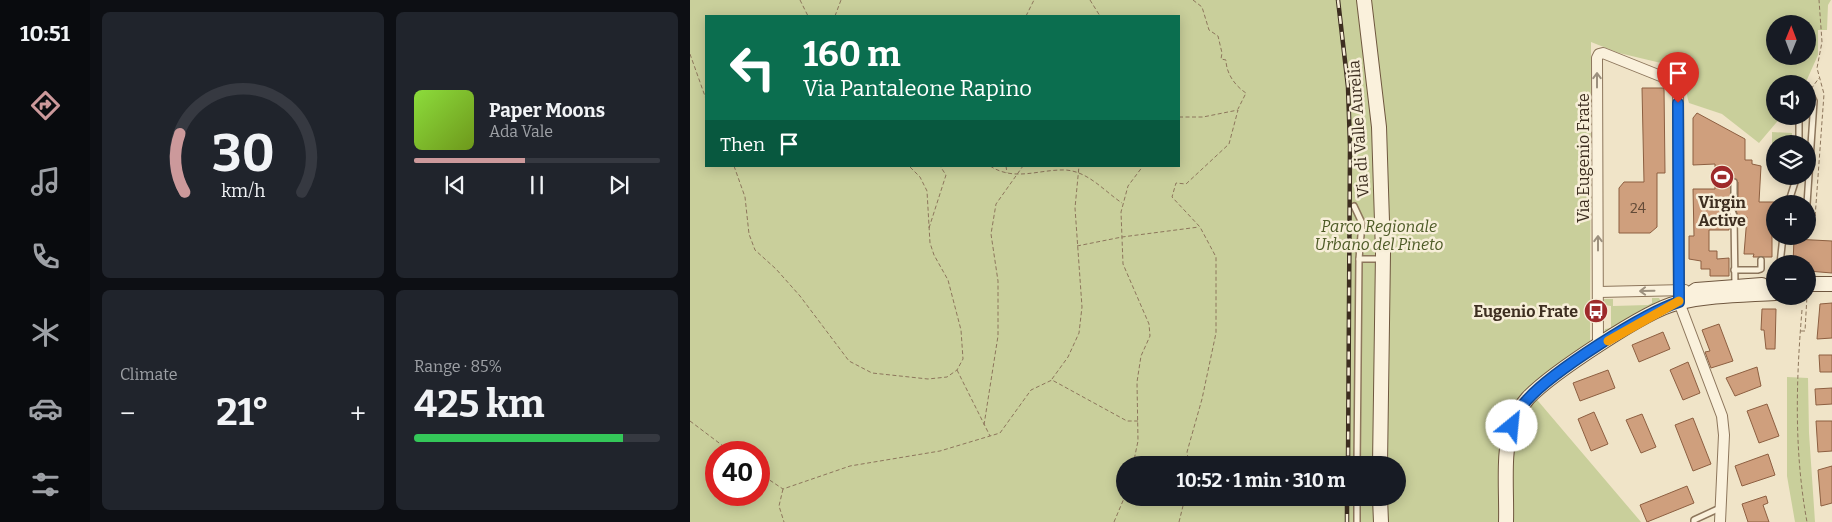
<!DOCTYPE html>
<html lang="en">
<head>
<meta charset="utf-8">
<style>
  :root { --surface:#171b24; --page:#20242c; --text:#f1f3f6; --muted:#9ea1a6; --line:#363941; --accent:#cc999b }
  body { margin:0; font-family:Bitter,serif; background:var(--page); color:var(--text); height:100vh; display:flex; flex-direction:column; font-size:19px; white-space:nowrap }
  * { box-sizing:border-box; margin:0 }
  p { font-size:16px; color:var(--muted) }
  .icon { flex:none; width:28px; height:28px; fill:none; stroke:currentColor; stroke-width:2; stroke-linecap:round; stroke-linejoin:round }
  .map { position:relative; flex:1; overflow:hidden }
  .drawer { display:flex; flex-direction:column; gap:12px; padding:12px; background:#0d0f14; width:600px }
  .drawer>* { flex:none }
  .hud { position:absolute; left:15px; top:15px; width:475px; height:152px; border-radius:0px; box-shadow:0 2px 12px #0003; background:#0b6e4f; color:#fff; overflow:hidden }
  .needle { width:32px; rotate:1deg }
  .tools { position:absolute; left:1076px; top:15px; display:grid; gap:10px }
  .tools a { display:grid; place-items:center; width:50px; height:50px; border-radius:50%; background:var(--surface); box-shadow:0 2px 12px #0003; font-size:25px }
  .speed { position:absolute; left:15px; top:441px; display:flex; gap:10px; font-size:25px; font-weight:700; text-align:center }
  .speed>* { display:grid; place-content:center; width:65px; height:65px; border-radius:50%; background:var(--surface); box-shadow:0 2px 12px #0003; line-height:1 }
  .speed .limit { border:8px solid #d22; background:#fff; color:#111 }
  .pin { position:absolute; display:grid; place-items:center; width:42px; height:42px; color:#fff; margin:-51px -21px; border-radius:50% 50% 50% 0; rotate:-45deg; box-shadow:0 0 5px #0007 }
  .pin .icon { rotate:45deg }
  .me { position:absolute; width:55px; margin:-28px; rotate:28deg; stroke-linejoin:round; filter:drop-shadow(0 0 4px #0008) }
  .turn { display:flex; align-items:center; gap:18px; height:105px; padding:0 15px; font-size:22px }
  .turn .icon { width:65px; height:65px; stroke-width:2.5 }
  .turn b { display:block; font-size:35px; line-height:42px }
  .then { display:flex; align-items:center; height:48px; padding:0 15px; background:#0003; gap:10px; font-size:19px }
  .big { font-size:38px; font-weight:700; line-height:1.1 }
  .drawer .card { flex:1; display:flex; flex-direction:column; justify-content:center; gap:8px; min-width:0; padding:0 18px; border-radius:8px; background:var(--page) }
  .drawer .dial { align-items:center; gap:0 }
  .dial svg { height:130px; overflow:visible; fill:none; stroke:var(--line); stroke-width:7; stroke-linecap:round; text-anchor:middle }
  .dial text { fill:var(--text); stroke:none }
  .song { display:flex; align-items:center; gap:15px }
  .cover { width:60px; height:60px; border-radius:8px; background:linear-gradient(135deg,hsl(90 70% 55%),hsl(80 70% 35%)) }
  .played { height:5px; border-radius:2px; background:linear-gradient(90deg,var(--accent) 45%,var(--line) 45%) }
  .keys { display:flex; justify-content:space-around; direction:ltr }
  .heat { display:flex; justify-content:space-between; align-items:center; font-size:28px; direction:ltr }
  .charge { height:8px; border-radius:4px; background:linear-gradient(90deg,#34c759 85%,var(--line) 0) }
  .drawer .tiles { flex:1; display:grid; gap:12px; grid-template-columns:repeat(2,1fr) }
  .trip { position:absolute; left:426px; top:456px; width:290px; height:50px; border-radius:25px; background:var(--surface); box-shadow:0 2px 12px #0003; font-weight:700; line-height:50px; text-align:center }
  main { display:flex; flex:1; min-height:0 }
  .tabs { display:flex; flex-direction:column; width:90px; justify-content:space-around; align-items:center; background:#090b0e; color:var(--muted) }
  .tabs .icon { width:35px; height:35px }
  .tabs .current { color:var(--accent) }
  .tabs b { font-size:22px; color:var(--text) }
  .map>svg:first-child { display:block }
</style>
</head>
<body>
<main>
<nav class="tabs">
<b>10:51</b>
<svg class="icon current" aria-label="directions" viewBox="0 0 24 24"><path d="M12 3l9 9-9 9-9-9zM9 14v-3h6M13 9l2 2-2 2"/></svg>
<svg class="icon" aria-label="music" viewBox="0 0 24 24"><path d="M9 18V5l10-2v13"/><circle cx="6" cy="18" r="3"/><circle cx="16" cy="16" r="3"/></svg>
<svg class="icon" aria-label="phone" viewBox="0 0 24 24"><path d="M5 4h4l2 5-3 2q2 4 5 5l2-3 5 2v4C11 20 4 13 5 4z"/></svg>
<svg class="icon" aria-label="climate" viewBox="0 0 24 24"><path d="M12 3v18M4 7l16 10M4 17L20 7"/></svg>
<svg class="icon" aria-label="car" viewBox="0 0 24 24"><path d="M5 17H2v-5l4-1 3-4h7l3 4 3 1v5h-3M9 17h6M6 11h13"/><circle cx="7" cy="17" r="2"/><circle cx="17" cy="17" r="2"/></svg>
<svg class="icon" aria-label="filters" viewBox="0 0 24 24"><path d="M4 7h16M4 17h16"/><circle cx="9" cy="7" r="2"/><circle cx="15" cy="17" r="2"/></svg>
</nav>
<section class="drawer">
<div class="tiles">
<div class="card dial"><svg viewBox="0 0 100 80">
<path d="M14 69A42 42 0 1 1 86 69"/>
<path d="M14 69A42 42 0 0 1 11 33" stroke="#cc999b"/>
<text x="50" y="56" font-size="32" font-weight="700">30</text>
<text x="50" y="72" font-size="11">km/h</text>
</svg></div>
<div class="card">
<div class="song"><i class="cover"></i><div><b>Paper Moons</b><p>Ada Vale</p></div></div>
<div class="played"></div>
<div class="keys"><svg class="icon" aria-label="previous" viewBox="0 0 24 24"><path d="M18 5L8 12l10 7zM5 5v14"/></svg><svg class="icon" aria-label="pause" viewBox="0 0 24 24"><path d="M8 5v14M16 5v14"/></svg><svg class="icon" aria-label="next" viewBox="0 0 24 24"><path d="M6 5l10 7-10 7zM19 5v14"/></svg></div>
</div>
<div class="card"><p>Climate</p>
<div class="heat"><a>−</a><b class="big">21°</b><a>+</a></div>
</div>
<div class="card"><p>Range · 85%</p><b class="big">425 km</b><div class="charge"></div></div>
</div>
</section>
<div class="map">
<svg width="1142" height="522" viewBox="0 0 1142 522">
  <rect width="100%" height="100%" fill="#f0e4c8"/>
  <!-- green -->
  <g fill="#c9cf9b" fill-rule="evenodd">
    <path d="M0,0h1141l-3,5 -1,25h-9v25l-13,29h-30v32h7l-23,27 -37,-29 -33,-11c-4,-11 -1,-23 -6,-32h-9l-13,-8 -42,-10 -28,-11 -1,302 -63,44 114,134h-951zM16,16h473v150h-473zM1085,24h33v32h-33zM26,452h43v43h-43zM435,465h273v33h-273z"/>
    <path d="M1082,132l20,1v11h-17v29h-3z"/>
    <path d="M962,298h7l2,4 -57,31 1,-4 6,-1v-22l-7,-1v-6h9v7l35,-1 4,-2z"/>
    <path d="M1097,377l21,1 1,55 6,89h-20l-8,-46z"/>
  </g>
  <!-- building -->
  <g fill="#cf9f7d" stroke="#8d5f41">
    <path d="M952,88h22l1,85h-8v54l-7,6h-31v-45l5,-6h20z"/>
    <path d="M1007,113l48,26v21h7v4l9,2 -2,36h16v12h-3v43h-19l1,-3h-10l3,-37h-9l-2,-7 2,-4v-24l-4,-4 -3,1 -1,25 -3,4 3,8 -1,14h-20v21h8v8l12,-1v18h-19v-7h-9v-8l-12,-2v-23h5l-1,-47h22v-25l-22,1v-47z"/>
    <path d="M1104,239l38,2v32l-24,-2v-7h-15z"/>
    <path d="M1142,303v35l-15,1 3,-35z"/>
    <path d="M1072,309h14l-1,40h-9l-2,-19h-3z"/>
    <path d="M1029,324l14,37 -22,7 -6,-16 5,-1 -8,-21z"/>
    <path d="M973,332l7,17 -31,13 -7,-17z"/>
    <path d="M1129,355h13v17h-12z"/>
    <path d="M998,362l12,31 -17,7 -13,-30z"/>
    <path d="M1067,367l4,19 -26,10 -9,-18z"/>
    <path d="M918,370l7,18 -35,13 -7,-18z"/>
    <path d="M1142,388v16l-16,1 -1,-16z"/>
    <path d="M1077,404l12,32 -20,7 -12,-32z"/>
    <path d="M904,412l14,32 -17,7 -13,-32z"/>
    <path d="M952,414l14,33 -15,6 -15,-33z"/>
    <path d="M1003,418l18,46 -18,7 -18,-46z"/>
    <path d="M1126,421h16v30l-14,1z"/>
    <path d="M1078,454l7,21 -33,11 -7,-20z"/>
    <path d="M1142,466v37l-11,3 -3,-36z"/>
    <path d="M997,486l7,17 -47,19 -7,-17z"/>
    <path d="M1076,496l2,7 -5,2 6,17h-21l-6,-18z"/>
  </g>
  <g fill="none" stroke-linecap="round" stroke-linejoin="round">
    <!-- lane casing -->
    <g stroke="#8d765c" stroke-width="8">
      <g id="lane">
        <path d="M1109,116v28"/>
        <path d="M1044,182v24l-3,2 3,8 1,70"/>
        <path d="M1098,204l9,-28"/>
        <path d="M1117,204l7,-103 -2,-4 -4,-2"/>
        <path d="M664,206l8,17 -3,36"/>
        <path d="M1090,264l3,-28"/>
        <path d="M1044,270h24l3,-1v-9"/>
        <path d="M667,465l2,-206h24"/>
        <path d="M667,522v-24"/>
        <path d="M1004,522v-2l26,-12"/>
      </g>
    </g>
    <!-- street casing -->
    <g stroke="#8d765c" stroke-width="12">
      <g id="street">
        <path d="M909,292l86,-2"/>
        <path d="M908,347l-1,-289 2,-4 4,-1 75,30 1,219 43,114 2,19 -4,87"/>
      </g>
    </g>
    <!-- secondary casing -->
    <g stroke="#6f573f" stroke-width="16">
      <g id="secondary">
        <path d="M674,0l15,127 4,126 -3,212"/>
        <path d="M1118,284h24"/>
        <path d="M990,301l16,-11 66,-5"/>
        <path d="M690,498l1,24"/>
        <path d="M816,522c1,-32 -4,-71 7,-102 4,-8 9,-15 15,-22 23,-24 118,-88 149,-95 31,-8 66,-8 98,-10"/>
      </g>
    </g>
    <!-- path -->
    <g stroke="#8d765c" stroke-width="1" stroke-dasharray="4 2.5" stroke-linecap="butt">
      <path d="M110,0l8,16"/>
      <path d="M400,0l10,16"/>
      <path d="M503,0l9,7 7,23 9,6 4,17 -1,6 5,1c0,13 9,26 20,33l-8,16"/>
      <path d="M145,16l6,-16"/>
      <path d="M336,16l8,-16"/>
      <path d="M0,54l16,45"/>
      <path d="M1121,89l8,-11"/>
      <path d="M489,117h24l35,-7 -9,34 -43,40 -10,-1 -4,14 28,30 16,30v76l-14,66 -15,53 2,13"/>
      <path d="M44,166l11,31 4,37 6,16 21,19 24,27 49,65 23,12 56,6 19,-2 10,-7 6,-11 -2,-29 -13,-50 -14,-25 -4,-12 -3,-52 -7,-14 -11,-11"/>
      <path d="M300,166c25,16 49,3 76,4 23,2 38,21 56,33"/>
      <path d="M316,166l1,7"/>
      <path d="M239,228l17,-53 -6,-9"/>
      <path d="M1118,234l7,-16 9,-124 -7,-26 5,-26 -3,-42"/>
      <path d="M1116,240l1,-4"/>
      <path d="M387,246l45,-9 77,-10"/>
      <path d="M1112,310c-6,71 -8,141 5,212"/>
      <path d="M1111,331h4l2,-35"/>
      <path d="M267,370l33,66"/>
      <path d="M362,379l16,-22 11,-24 3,-26 -7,-99 4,-42"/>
      <path d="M0,421l41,31"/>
      <path d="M294,425l14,-89v-55l-7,-47 5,-30 27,-38"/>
      <path d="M443,465l5,-24 -1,-59 4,-26 9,-20 -1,-12 -26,-60 -2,-52 7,-26 15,-20"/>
      <path d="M69,473l24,16 67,-23 90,-15 60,-18 31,-43 21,-10 75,41h11"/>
      <path d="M93,489l-4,17 5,16"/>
      <path d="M424,522l11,-26"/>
      <path d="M489,522l6,-24"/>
    </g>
    <!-- lane -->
    <use href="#lane" stroke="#faf1dc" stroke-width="5"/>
    <!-- street -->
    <use href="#street" stroke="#faf1dc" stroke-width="10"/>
    <!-- secondary -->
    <use href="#secondary" stroke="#faf1dc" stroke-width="14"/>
    <!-- rail casing -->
    <g stroke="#3d2e20" stroke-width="4.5">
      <g id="rail">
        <path d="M648,0l10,87 2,59 -2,319"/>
        <path d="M657,522v-24"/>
      </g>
    </g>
    <!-- rail -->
    <use href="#rail" stroke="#f7eed8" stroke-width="2.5" stroke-dasharray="8" stroke-linecap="butt"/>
  </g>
  <!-- one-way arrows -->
  <defs><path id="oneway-shaft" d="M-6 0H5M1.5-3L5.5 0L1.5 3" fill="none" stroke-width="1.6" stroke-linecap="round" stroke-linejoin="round" transform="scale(1.25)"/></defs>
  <g stroke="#9c907e">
    <use href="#oneway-shaft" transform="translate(907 80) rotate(-90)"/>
    <use href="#oneway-shaft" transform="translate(908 243) rotate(-90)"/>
    <use href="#oneway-shaft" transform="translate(957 291) rotate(179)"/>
  </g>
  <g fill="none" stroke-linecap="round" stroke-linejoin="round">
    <!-- route casing -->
    <g stroke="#114b97" stroke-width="12">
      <path id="route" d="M822,426c3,-10 8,-19 15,-26 25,-28 116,-87 152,-98l-1,-199"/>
    </g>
    <!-- route -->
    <use href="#route" stroke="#1a73e8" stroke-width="9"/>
    <!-- slow -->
    <path stroke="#f59e0b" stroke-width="9" d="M918,341l71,-40"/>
  </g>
  <!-- icons -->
  <defs>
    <g id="stadium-disc" transform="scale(1.25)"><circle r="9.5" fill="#9e2a2b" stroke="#f7eed8"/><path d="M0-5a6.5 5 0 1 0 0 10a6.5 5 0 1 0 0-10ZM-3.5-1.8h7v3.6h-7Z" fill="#fff"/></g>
    <g id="bus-disc" transform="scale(1.25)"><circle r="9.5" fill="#9e2a2b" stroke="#f7eed8"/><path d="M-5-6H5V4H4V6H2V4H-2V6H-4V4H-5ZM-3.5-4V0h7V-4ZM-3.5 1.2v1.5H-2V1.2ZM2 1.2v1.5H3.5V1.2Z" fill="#fff"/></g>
  </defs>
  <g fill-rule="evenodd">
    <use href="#stadium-disc" x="1032" y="177"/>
    <use href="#bus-disc" x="906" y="311"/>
  </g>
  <g text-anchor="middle" stroke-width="5" stroke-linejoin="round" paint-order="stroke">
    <!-- number labels -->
    <g font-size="14" fill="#624a37">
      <text x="948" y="213">24</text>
    </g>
    <!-- street labels -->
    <g font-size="16" fill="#3d2e20" stroke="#f7eed8">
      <text transform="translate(668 129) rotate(-94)" y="6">Via di Valle Aurelia</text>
      <text transform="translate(893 158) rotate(-90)" y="6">Via Eugenio Frate</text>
    </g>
    <!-- poi labels -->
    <g font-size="16" font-weight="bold" fill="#3d2e20" stroke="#f7eed8">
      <text x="1032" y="208">Virgin<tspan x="1032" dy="18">Active</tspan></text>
      <text x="888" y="317" text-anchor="end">Eugenio Frate</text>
    </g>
    <!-- park labels -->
    <g font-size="16" font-style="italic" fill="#4d5a26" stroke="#f7eed8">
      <text x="689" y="232">Parco Regionale<tspan x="689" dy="18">Urbano del Pineto</tspan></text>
    </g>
  </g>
</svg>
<div class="tools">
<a><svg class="needle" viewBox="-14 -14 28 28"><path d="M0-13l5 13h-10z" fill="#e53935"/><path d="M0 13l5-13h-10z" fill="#9ea1a6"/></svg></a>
<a><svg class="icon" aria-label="sound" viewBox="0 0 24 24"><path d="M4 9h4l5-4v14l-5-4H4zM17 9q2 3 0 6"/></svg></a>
<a><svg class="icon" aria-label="layers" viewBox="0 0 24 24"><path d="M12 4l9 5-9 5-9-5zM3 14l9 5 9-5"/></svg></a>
<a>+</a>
<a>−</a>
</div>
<div class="speed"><div class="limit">40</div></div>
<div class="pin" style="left:988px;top:103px;background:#d93025"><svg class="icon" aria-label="arrive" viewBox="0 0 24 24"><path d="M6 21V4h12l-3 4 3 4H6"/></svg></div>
<svg class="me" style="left:822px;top:426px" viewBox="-20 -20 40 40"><circle r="19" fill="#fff"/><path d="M0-13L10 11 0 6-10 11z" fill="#1a73e8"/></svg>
<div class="trip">10:52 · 1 min · 310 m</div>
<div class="hud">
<div class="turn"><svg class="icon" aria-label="left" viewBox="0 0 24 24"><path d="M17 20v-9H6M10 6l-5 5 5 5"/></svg><div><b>160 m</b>Via Pantaleone Rapino</div></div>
<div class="then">Then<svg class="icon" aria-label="arrive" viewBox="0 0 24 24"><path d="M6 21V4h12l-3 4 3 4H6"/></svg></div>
</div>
</div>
</main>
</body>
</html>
